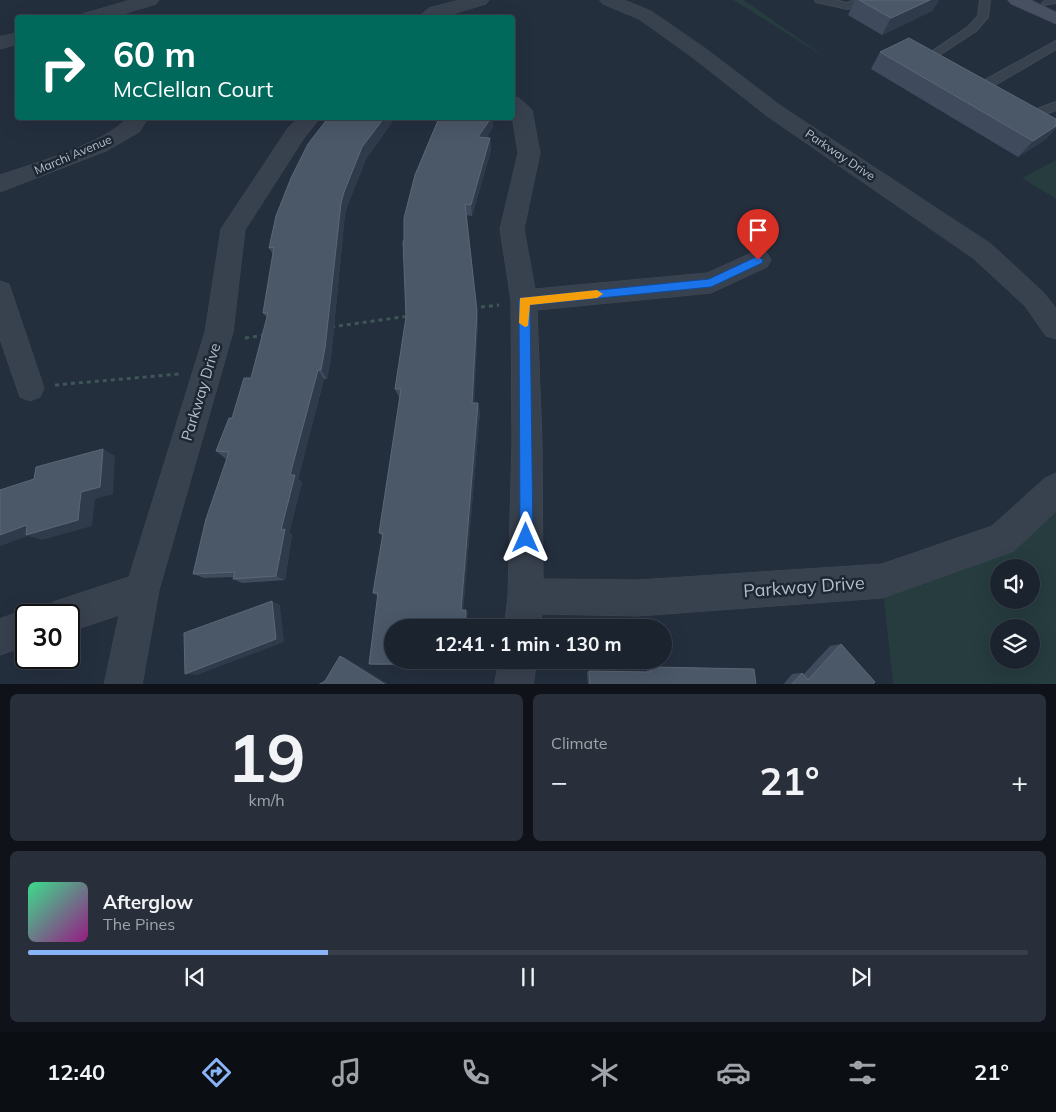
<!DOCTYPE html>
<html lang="en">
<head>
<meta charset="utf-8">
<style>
  :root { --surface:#1b232e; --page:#282f3a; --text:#f1f3f6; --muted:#a0a4aa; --line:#39404a; --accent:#8ab4f8 }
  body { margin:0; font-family:Mulish,sans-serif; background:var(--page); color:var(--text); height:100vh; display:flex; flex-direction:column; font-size:19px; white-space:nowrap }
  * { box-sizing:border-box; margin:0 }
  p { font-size:16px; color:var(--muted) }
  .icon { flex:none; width:28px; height:28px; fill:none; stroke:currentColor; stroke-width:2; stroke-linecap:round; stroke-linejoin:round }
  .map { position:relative; height:684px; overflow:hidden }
  .sheet { display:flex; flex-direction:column; gap:10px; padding:10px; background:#0f1319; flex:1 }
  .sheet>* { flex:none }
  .hud { position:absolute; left:15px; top:15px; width:500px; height:105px; border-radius:5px; box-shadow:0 5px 20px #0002,0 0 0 1px var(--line); background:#00695c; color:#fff; overflow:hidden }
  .tools { position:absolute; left:990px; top:559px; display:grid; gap:10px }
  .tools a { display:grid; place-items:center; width:50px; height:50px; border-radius:50%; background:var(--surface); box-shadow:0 5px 20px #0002,0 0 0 1px var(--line); font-size:25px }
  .speed { position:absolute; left:15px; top:604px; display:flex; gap:10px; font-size:25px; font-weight:700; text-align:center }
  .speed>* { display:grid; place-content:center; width:65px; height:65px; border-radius:50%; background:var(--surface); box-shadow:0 5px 20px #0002,0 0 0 1px var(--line); line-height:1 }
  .speed .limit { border:2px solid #111; border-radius:8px; background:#fff; color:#111 }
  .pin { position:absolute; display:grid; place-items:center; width:42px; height:42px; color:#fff; margin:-51px -21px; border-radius:50% 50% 50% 0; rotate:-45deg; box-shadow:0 0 5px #0007 }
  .pin .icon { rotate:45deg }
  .me { position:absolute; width:55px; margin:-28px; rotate:0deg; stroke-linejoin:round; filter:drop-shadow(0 0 4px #0008) }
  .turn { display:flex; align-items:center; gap:18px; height:105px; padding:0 15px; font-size:22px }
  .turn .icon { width:65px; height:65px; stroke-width:2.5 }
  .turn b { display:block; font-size:35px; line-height:42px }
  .big { font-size:38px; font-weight:700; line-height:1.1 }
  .sheet .card { flex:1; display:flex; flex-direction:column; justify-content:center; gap:8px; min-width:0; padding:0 18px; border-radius:8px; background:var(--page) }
  .sheet .dial { align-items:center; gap:0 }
  .dial b { font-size:65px; line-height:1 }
  .song { display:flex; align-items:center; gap:15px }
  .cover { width:60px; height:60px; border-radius:8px; background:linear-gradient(135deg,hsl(150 70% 55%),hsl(310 70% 35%)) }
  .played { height:5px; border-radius:2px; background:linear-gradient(90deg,var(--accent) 30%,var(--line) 30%) }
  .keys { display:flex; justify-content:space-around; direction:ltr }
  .heat { display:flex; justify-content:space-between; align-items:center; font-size:28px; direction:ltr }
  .sheet .tiles { flex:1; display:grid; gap:10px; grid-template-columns:1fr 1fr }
  .card:last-child { grid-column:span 2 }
  .trip { position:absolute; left:384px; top:619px; width:288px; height:50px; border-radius:25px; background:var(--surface); box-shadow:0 5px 20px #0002,0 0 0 1px var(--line); font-weight:700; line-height:50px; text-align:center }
  .tab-bar { display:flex; height:80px; justify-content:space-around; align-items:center; background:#0b0e12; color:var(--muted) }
  .tab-bar .icon { width:35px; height:35px }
  .tab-bar .active { color:var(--accent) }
  .tab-bar b { font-size:22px; color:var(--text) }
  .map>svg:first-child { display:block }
</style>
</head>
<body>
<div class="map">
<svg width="1056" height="685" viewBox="0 0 1056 685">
  <rect width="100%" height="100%" fill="#242f3e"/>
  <!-- green -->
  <g fill="#263c3f" fill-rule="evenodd">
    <path d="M733,0h11l84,59z"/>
    <path d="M1056,160v39l-34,-21z"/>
    <path d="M1056,489v195h-163l-11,-103 120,-42zM999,568h32v32h-32zM999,628h32v32h-32z"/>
  </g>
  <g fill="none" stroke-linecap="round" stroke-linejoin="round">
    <!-- lane casing -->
    <g stroke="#414a57" stroke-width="2">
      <g id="lane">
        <path d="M815,0h19l13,3 7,-3h14l-20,9 -32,-7z"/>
        <path d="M980,0h10l-2,17 -12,14 -38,25 10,10 -6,3 -4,-1 -13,-12 43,-29 10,-11z"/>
        <path d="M1046,0h10v3l-13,2 -1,-2z"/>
        <path d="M1056,41v8l-73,43h-8l-11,-7 6,-4 8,3z"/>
        <path d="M1056,102v8l-24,10 -13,-5 -2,-3 6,-4 9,3z"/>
      </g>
    </g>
    <!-- street casing -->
    <g stroke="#414a57" stroke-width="1">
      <g id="street">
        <path d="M131,0h28l-3,4 -46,14h-30l3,-4z"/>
        <path d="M460,0h29l-3,4 -47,14h-22l12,-10z"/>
        <path d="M600,0h24l27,11 55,38 75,57 210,138 52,48 13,16v31l-10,-3 -21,-30 -52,-48 -206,-142 -75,-59 -53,-38 -36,-15z"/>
        <path d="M18,33v11l-18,5v-12z"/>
        <path d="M512,97l7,1 13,12 8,43 -16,76 11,60 172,-16 51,-23 9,3 4,7 -4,7 -56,26 -174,17 5,131 1,138 95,1 244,-16 110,-38 53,-48 11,-5v38l-42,40 -132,47 -244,18 -96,-2 -2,14h-36l4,-32 4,-155 -1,-140 -11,-72 18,-76 -6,-38z"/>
        <path d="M127,118h21l-9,14 -33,19 -106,41v-17c32,-11 107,-32 127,-57z"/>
        <path d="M299,118h21l-16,20 -59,92 -12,102 -74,258 -17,95h-38l15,-70 -50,17v-17h-21l5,-13 76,-25 76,-245 16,-103 67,-101z"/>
        <path d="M0,281l9,3 35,104 -4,9 -10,4 -10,-4 -20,-58z"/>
        <path d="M26,610l12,5h-12v31l-26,9v-36z"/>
        <path d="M499,660h38l-4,25h-38z"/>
      </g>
    </g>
    <!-- secondary casing -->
    <g stroke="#414a57" stroke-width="1">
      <path id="secondary" d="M1008,0h23l25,12v12l-45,-20z"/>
    </g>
    <!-- path -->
    <g stroke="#3f5557" stroke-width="3" stroke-dasharray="4 4" stroke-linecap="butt">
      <path d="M473,308l26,-3"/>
      <path d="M331,327l78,-11"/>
      <path d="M245,338l21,-3"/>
      <path d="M55,385l124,-11"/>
    </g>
    <!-- lane -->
    <use href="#lane" fill="#38414e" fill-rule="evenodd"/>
    <!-- street -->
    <use href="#street" fill="#38414e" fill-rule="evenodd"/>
    <!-- secondary -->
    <use href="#secondary" fill="#465061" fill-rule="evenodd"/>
  </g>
  <!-- wall -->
  <g fill="#3f4b5c">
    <path d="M855,0h84l-7,11 -50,24 -34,-20z"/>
    <path d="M880,52l176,67v9l-10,11 -28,18 -147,-88z"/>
    <path d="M328,118h67l-29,41 -18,45 -3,10 -14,144 -4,21h-3l-26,100 4,3 -13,51 3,2 -7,45 -43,3 -9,-4v-2l-29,1 -11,-4 34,-115h-1l-10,-8 35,-73 16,-60 -4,-5 10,-59 -4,-6z"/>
    <path d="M439,118h53l1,9 -7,11h4l1,12 -19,66 -6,-1 12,106 -4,82 6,8 -17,199 5,3 -76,47h32l-1,5h-49l-5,-1 9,-68 -5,-3 9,-57 -3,-3 21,-136h-1l-4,-8 11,-72 -2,-76z"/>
    <path d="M841,644l31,41h-89l9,-11 10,-1 1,2 27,-29z"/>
    <path d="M651,667l105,18h-168l-1,-13 2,-1 58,1v-4z"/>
  </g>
  <!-- shaded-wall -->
  <g fill="#2f3b4b">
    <path d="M930,0h9l-7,11 -50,24 9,-17z"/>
    <path d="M384,118h11l-29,41 -18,45 -3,10 -14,144 -4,21 -6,-9 20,-167 3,-11 18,-45z"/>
    <path d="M491,118h1l1,9 -14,21 -1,-11z"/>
    <path d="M1056,126v2l-10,11 -28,18 15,-16z"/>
    <path d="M490,138l1,12 -19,66 -1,-11z"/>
    <path d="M465,204l13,117 -4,90 -2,-8z"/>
    <path d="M318,370l6,9 -26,100 4,3 -13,51 3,2 -7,45 -9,-4 5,-46 9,-55z"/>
    <path d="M478,403l2,8 -17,202 -2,-3z"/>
    <path d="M103,449l12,7 -2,38 -18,5 -3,27 -50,14 -14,-4 -28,10v-11z"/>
    <path d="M272,601l8,4 4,37 -87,33 -12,-1z"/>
    <path d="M466,610l2,3 -1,15h-2z"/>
    <path d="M340,656l6,2 44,27h-4z"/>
    <path d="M420,660h4l-1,5 -4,-1z"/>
  </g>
  <!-- building -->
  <g fill="#4b5868" stroke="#5c6777">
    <path d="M859,0h71l-39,18z"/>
    <path d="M909,38l147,81v7l-23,15 -153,-89z"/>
    <path d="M328,118h56l-22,29 -18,45 -3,11 -16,145 -4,22h-3l-28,105h5l-14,55 4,-1 -9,47 -43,3 2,-7 -42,2 13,-55 23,-67 -13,-1 13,-33h3l12,-40h7l17,-65h-5l11,-66 -5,1 7,-32 15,-38 17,-34z"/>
    <path d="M439,118h52l-13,19 12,1 -19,67 -6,-1 12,107 -5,92h6l-17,207h5l-1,18h-73v32h28l-1,4h-50l9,-71h-5l10,-60h-4l22,-144h-6l11,-72 -3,-76h1v-23l11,-43z"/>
    <path d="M103,449l-3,38 -19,5 -3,28 -52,15 1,-10 -27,10v-45l34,-11 2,-12z"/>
    <path d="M272,601l4,38 -91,35 -1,-41z"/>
    <path d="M841,644l34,38 -3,3h-81l11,-12 6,7z"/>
    <path d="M340,656l46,29h-68l7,-4z"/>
    <path d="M651,667l103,2 2,16h-166l-1,-14 62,1z"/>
  </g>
  <!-- route -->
  <path fill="#1a73e8" stroke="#114b97" d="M758,256l5,4 -1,3 -51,24 -181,18 3,233 -2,5 -5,2 -4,-2 -2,-5 -1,-237 1,-3 189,-19z"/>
  <!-- slow -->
  <path fill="#f59e0b" d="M597,290l6,4 -6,4 -67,7 -2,21 -3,1 -6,-4 1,-25z"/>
  <g text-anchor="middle" stroke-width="5" stroke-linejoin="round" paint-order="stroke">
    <!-- far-street labels -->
    <g font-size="12" fill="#b4bcc9" stroke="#1d2633">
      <text transform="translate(73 155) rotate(-23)" y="4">Marchi Avenue</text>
      <text transform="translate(840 155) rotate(34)" y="4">Parkway Drive</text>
    </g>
    <!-- street labels -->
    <g font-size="15" fill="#b4bcc9" stroke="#1d2633">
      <text transform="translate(201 392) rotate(-73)" y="5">Parkway Drive</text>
    </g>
    <!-- near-street labels -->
    <g font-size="18" fill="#b4bcc9" stroke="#1d2633">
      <text transform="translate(804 587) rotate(-4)" y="6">Parkway Drive</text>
    </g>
  </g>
</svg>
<div class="tools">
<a><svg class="icon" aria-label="sound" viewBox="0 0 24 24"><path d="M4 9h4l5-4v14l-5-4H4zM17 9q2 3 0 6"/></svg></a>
<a><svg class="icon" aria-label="layers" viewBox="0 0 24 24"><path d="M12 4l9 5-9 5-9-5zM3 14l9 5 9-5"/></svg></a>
</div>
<div class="speed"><div class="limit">30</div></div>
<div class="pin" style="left:758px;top:260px;background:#d93025"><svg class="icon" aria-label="arrive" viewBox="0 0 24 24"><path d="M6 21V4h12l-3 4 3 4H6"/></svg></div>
<svg class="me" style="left:526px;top:538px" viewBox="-20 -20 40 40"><path d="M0-17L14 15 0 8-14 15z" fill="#1a73e8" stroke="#fff" stroke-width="4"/></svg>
<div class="trip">12:41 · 1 min · 130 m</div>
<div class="hud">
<div class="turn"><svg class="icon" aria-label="right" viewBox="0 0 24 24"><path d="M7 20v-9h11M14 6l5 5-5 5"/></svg><div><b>60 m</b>McClellan Court</div></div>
</div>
</div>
<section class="sheet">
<div class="tiles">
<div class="card dial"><b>19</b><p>km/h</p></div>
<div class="card"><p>Climate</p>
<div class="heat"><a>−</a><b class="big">21°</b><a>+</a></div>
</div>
<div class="card">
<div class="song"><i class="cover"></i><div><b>Afterglow</b><p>The Pines</p></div></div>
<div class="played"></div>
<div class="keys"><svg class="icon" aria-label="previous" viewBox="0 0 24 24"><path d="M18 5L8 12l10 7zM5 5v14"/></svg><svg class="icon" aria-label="pause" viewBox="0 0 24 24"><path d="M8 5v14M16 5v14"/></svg><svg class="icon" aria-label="next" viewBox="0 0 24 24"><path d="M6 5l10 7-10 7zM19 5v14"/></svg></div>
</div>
</div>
</section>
<nav class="tab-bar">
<b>12:40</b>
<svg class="icon active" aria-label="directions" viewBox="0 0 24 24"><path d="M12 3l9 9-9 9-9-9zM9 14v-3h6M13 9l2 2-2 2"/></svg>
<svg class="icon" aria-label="music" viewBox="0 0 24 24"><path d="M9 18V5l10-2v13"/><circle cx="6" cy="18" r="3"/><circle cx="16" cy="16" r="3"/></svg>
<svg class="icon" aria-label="phone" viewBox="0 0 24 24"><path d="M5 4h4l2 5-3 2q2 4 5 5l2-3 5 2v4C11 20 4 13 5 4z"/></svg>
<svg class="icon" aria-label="climate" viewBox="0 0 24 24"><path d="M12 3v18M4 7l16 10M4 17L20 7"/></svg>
<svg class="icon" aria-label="car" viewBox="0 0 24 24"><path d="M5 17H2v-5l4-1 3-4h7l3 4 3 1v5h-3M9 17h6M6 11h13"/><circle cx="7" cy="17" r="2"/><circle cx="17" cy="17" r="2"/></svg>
<svg class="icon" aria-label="filters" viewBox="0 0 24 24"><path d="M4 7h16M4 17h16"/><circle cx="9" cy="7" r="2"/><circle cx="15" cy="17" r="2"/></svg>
<b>21°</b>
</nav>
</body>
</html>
